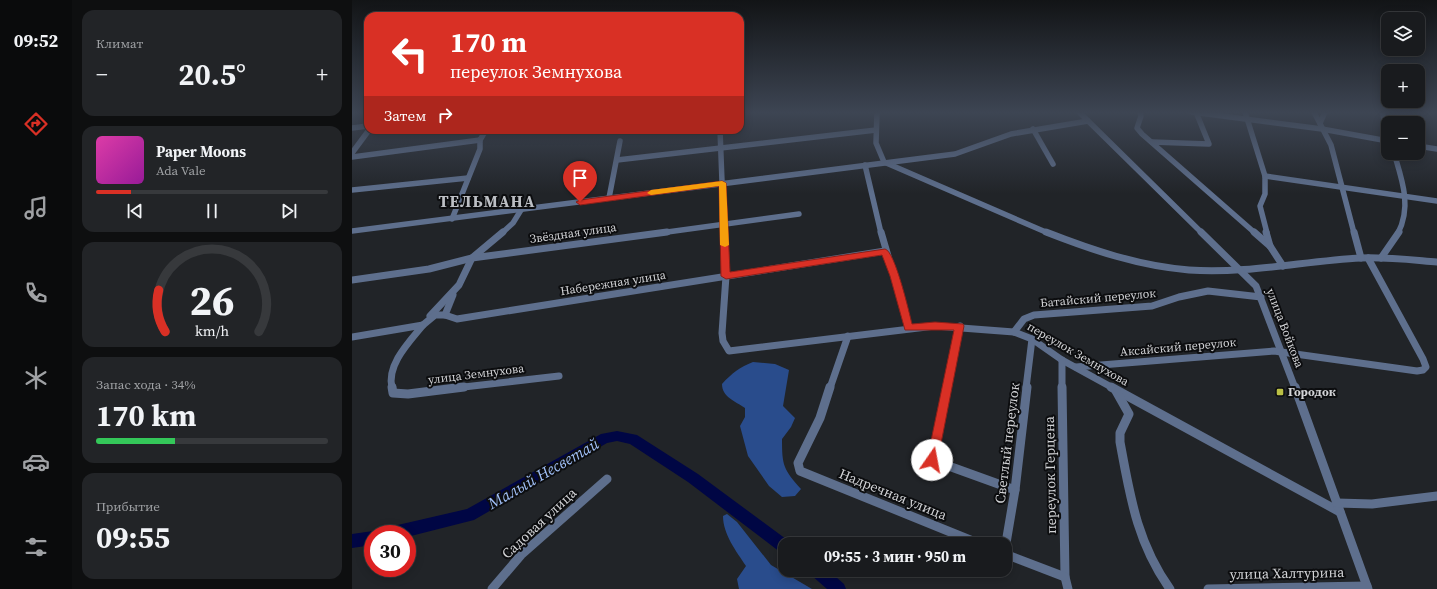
<!DOCTYPE html>
<html lang="ru">
<head>
<meta charset="utf-8">
<style>
  :root { --surface:#191b1e; --page:#222427; --text:#f1f3f6; --muted:#9fa1a4; --line:#37393c; --accent:#d93025 }
  body { margin:0; font-family:"Source Serif 4",serif; background:var(--page); color:var(--text); height:100vh; display:flex; flex-direction:column; font-size:15px; white-space:nowrap }
  * { box-sizing:border-box; margin:0 }
  p { font-size:13px; color:var(--muted) }
  .icon { flex:none; width:22px; height:22px; fill:none; stroke:currentColor; stroke-width:2; stroke-linecap:round; stroke-linejoin:round }
  .map { position:relative; flex:1; overflow:hidden }
  .side { display:flex; flex-direction:column; gap:10px; padding:10px; background:#0e0f10; width:280px }
  .side>* { flex:none }
  .banner { position:absolute; left:12px; top:12px; width:380px; height:122px; border-radius:12px; box-shadow:0 2px 10px #0003,0 0 0 1px var(--line); background:#d93025; color:#fff; overflow:hidden }
  .tools { position:absolute; left:1029px; top:12px; display:grid; gap:8px }
  .tools a { display:grid; place-items:center; width:44px; height:44px; border-radius:8px; background:var(--surface); box-shadow:0 2px 10px #0003,0 0 0 1px var(--line); font-size:20px }
  .speed { position:absolute; left:12px; top:525px; display:flex; gap:8px; font-size:20px; font-weight:700; text-align:center }
  .speed>* { display:grid; place-content:center; width:52px; height:52px; border-radius:50%; background:var(--surface); box-shadow:0 2px 10px #0003,0 0 0 1px var(--line); line-height:1 }
  .speed .limit { border:6px solid #d22; background:#fff; color:#111 }
  .pin { position:absolute; display:grid; place-items:center; width:34px; height:34px; color:#fff; margin:-41px -17px; border-radius:50% 50% 50% 0; rotate:-45deg; box-shadow:0 0 4px #0007 }
  .pin .icon { rotate:45deg }
  .me { position:absolute; width:44px; margin:-22px; rotate:12deg; stroke-linejoin:round; filter:drop-shadow(0 0 3px #0008) }
  .turn { display:flex; align-items:center; gap:14px; height:84px; padding:0 20px; font-size:18px }
  .turn .icon { width:52px; height:52px; stroke-width:2.5 }
  .turn b { display:block; font-size:28px; line-height:34px }
  .then { display:flex; align-items:center; height:38px; padding:0 20px; background:#0003; gap:8px; font-size:15px }
  .big { font-size:30px; font-weight:700; line-height:1.1 }
  .side .widget { flex:1; display:flex; flex-direction:column; justify-content:center; gap:6px; min-width:0; padding:0 14px; border-radius:12px; background:var(--page) }
  .side .dial { align-items:center; gap:0 }
  .dial svg { height:104px; overflow:visible; fill:none; stroke:var(--line); stroke-width:7; stroke-linecap:round; text-anchor:middle }
  .dial text { fill:var(--text); stroke:none }
  .song { display:flex; align-items:center; gap:12px }
  .cover { width:48px; height:48px; border-radius:6px; background:linear-gradient(135deg,hsl(320 70% 55%),hsl(300 70% 35%)) }
  .played { height:4px; border-radius:2px; background:linear-gradient(90deg,var(--accent) 15%,var(--line) 15%) }
  .keys { display:flex; justify-content:space-around; direction:ltr }
  .heat { display:flex; justify-content:space-between; align-items:center; font-size:22px; direction:ltr }
  .charge { height:6px; border-radius:3px; background:linear-gradient(90deg,#34c759 34%,var(--line) 0) }
  .trip { position:absolute; left:426px; top:537px; width:234px; height:40px; border-radius:12px; background:var(--surface); box-shadow:0 2px 10px #0003,0 0 0 1px var(--line); font-weight:700; line-height:40px; text-align:center }
  main { display:flex; flex:1; min-height:0 }
  .tab-bar { display:flex; flex-direction:column; width:72px; justify-content:space-around; align-items:center; background:#0a0b0c; color:var(--muted) }
  .tab-bar .icon { width:28px; height:28px }
  .tab-bar .current { color:var(--accent) }
  .tab-bar b { font-size:18px; color:var(--text) }
  .map>svg:first-child { display:block }
</style>
</head>
<body>
<main>
<nav class="tab-bar">
<b>09:52</b>
<svg class="icon current" aria-label="directions" viewBox="0 0 24 24"><path d="M12 3l9 9-9 9-9-9zM9 14v-3h6M13 9l2 2-2 2"/></svg>
<svg class="icon" aria-label="music" viewBox="0 0 24 24"><path d="M9 18V5l10-2v13"/><circle cx="6" cy="18" r="3"/><circle cx="16" cy="16" r="3"/></svg>
<svg class="icon" aria-label="phone" viewBox="0 0 24 24"><path d="M5 4h4l2 5-3 2q2 4 5 5l2-3 5 2v4C11 20 4 13 5 4z"/></svg>
<svg class="icon" aria-label="climate" viewBox="0 0 24 24"><path d="M12 3v18M4 7l16 10M4 17L20 7"/></svg>
<svg class="icon" aria-label="car" viewBox="0 0 24 24"><path d="M5 17H2v-5l4-1 3-4h7l3 4 3 1v5h-3M9 17h6M6 11h13"/><circle cx="7" cy="17" r="2"/><circle cx="17" cy="17" r="2"/></svg>
<svg class="icon" aria-label="filters" viewBox="0 0 24 24"><path d="M4 7h16M4 17h16"/><circle cx="9" cy="7" r="2"/><circle cx="15" cy="17" r="2"/></svg>
</nav>
<section class="side">
<div class="widget"><p>Климат</p>
<div class="heat"><a>−</a><b class="big">20.5°</b><a>+</a></div>
</div>
<div class="widget">
<div class="song"><i class="cover"></i><div><b>Paper Moons</b><p>Ada Vale</p></div></div>
<div class="played"></div>
<div class="keys"><svg class="icon" aria-label="previous" viewBox="0 0 24 24"><path d="M18 5L8 12l10 7zM5 5v14"/></svg><svg class="icon" aria-label="pause" viewBox="0 0 24 24"><path d="M8 5v14M16 5v14"/></svg><svg class="icon" aria-label="next" viewBox="0 0 24 24"><path d="M6 5l10 7-10 7zM19 5v14"/></svg></div>
</div>
<div class="widget dial"><svg viewBox="0 0 100 80">
<path d="M14 69A42 42 0 1 1 86 69"/>
<path d="M14 69A42 42 0 0 1 9 37" stroke="#d93025"/>
<text x="50" y="56" font-size="32" font-weight="700">26</text>
<text x="50" y="72" font-size="11">km/h</text>
</svg></div>
<div class="widget"><p>Запас хода · 34%</p><b class="big">170 km</b><div class="charge"></div></div>
<div class="widget"><p>Прибытие</p><b class="big">09:55</b></div>
</section>
<div class="map">
<svg width="1085" height="589" viewBox="0 0 1085 589">
  <rect width="100%" height="100%" fill="#212428"/>
  <!-- forest -->
  <g fill="#294c8c">
    <path d="M401,362l22,2 14,6 -6,36 12,12 -4,9 -9,12c0,26 1,30 19,50l-6,7 -13,1 -13,-11 -21,-30 -8,-30 5,-9v-9c-10,-7 -23,-11 -23,-24 10,-11 18,-17 31,-22z"/>
    <path d="M375,514l10,8 34,43 41,24h-73l-2,-10 9,-13c-10,-15 -23,-32 -23,-50z"/>
  </g>
  <g fill="none" stroke-linecap="round" stroke-linejoin="round">
    <!-- river -->
    <g fill="#000644" fill-rule="evenodd">
      <path d="M265,431l20,4 61,39 92,68 1,2h-6v10l-5,-2 -92,-70 -58,-38 -13,-3 -10,2 -133,77 -67,17v-3h-25l2,-5 5,-2 78,-18 134,-75z"/>
      <path d="M21,531l5,3h-5v11l-21,3v-14z"/>
      <path d="M457,570h19l16,14 2,5h-19l-16,-14z"/>
    </g>
    <!-- minor-far2 -->
    <g stroke="#5e6f8d" stroke-width="5.5">
      <path d="M525,112l-1,31 8,19 164,71"/>
      <path d="M727,112l123,121"/>
      <path d="M788,112l1,4 -4,12 5,6 113,99"/>
      <path d="M840,112l130,17 66,12"/>
      <path d="M893,112l20,64v18l-5,12 7,27"/>
      <path d="M962,112l17,33 23,88"/>
      <path d="M1030,112l6,21"/>
      <path d="M968,123l5,-11"/>
      <path d="M0,128l16,-2"/>
      <path d="M681,129l20,35"/>
      <path d="M368,130l4,103"/>
      <path d="M800,142l57,2 -13,-32"/>
      <path d="M1066,146l19,3"/>
      <path d="M0,153l17,-23"/>
      <path d="M1042,153c8,27 18,53 4,80"/>
      <path d="M0,157l128,-17"/>
      <path d="M265,160l259,-30"/>
      <path d="M513,165l16,68"/>
      <path d="M913,176l172,25"/>
      <path d="M0,190l116,-12"/>
      <path d="M257,198l11,-57"/>
      <path d="M100,219l28,-70v-9l6,-10"/>
      <path d="M0,231l603,-77 56,-20 77,-13"/>
      <path d="M150,233l11,-10 8,-13"/>
      <path d="M308,233l139,-19"/>
    </g>
    <!-- minor-far1 -->
    <g stroke="#5e6f8d" stroke-width="7">
      <path d="M372,232l2,44 -4,57 1,8 6,10 206,-25 79,6 18,7 30,21 51,28"/>
      <path d="M529,232l28,96"/>
      <path d="M694,232c46,18 93,34 143,38 58,4 115,-9 172,-12 26,-1 51,2 76,4"/>
      <path d="M849,232l55,54 39,102"/>
      <path d="M902,232l16,14 13,20"/>
      <path d="M914,232l4,14"/>
      <path d="M1002,232l7,26"/>
      <path d="M1029,258l18,-26"/>
      <path d="M0,280l77,-11 43,-11 195,-26"/>
      <path d="M93,315l8,-20"/>
      <path d="M78,316l29,-31 13,-27 31,-26"/>
      <path d="M662,332l10,-13 10,-4 118,-9 27,-9 29,-6 53,6"/>
      <path d="M0,337l71,-12 12,-10h10l12,4 428,-68"/>
      <path d="M710,360v28"/>
      <path d="M724,367l198,-16 143,20 6,-1 3,-3 -3,-8 -55,-101"/>
      <path d="M40,388c-6,-23 18,-47 31,-63"/>
      <path d="M103,388l104,-12"/>
      <path d="M478,388l18,-52"/>
      <path d="M595,388l13,-62"/>
      <path d="M674,388l6,-49"/>
    </g>
    <!-- minor -->
    <g stroke="#5e6f8d" stroke-width="9">
      <path d="M40,387l1,6 15,1 56,-7"/>
      <path d="M478,387l-10,31 -22,45 2,8 180,73"/>
      <path d="M595,387l-15,73 83,30"/>
      <path d="M710,387l3,190 3,12"/>
      <path d="M759,387l229,125"/>
      <path d="M943,387l73,202"/>
      <path d="M764,391l13,23 -9,19v9c10,54 17,101 50,147"/>
      <path d="M985,503l35,1 65,-8"/>
      <path d="M653,549l10,-59 12,-103"/>
      <path d="M653,554l60,23"/>
      <path d="M140,589l29,-34 86,-76"/>
      <path d="M856,589l159,-3"/>
    </g>
  </g>
  <!-- sky -->
  <linearGradient id="sky" x2="0" y2="1"><stop stop-color="#121416"/><stop offset="0.58" stop-color="#3d4553"/><stop offset="1" stop-color="#3d4553" stop-opacity="0"/></linearGradient>
  <rect width="1085" height="194" fill="url(#sky)"/>
  <!-- route -->
  <path fill="#d93025" stroke="#8d1f18" d="M370,181l4,2 4,89 155,-23c10,2 24,63 27,75l23,-2 28,2 1,2 -27,138 -5,1 -4,-1 -1,-4 27,-130h-49l-15,-54 -8,-21 -156,24 -5,-3 -2,-90 -139,19 -4,-3 4,-2z"/>
  <!-- slow -->
  <path fill="#f59e0b" d="M370,181l4,2 3,62 -4,2 -5,-2 -1,-59 -68,9 -4,-2 4,-3z"/>
  <!-- markers -->
  <rect fill="#bbc045" stroke="#0c0d0f" stroke-width="1.5" x="924" y="388" width="8" height="8" rx="2"/>
  <g text-anchor="middle" stroke-width="4" stroke-linejoin="round" paint-order="stroke">
    <!-- street labels -->
    <g font-size="12" fill="#d3d4d7" stroke="#0c0d0f">
      <text transform="translate(221 233) rotate(-8)" y="4">Звёздная улица</text>
      <text transform="translate(261 283) rotate(-9)" y="4">Набережная улица</text>
      <text transform="translate(746 298) rotate(-5)" y="4">Батайский переулок</text>
      <text transform="translate(933 328) rotate(69)" y="4">улица Войкова</text>
      <text transform="translate(826 347) rotate(-5)" y="4">Аксайский переулок</text>
      <text transform="translate(726 354) rotate(30)" y="4">переулок Земнухова</text>
      <text transform="translate(124 374) rotate(-7)" y="4">улица Земнухова</text>
    </g>
    <!-- poi labels -->
    <g font-size="12" font-weight="bold" fill="#d3d4d7" stroke="#0c0d0f" text-anchor="start">
      <text x="936" y="396">Городок</text>
    </g>
    <!-- near-street labels -->
    <g font-size="14" fill="#d3d4d7" stroke="#0c0d0f">
      <text transform="translate(655 443) rotate(-83)" y="5">Светлый переулок</text>
      <text transform="translate(698 475) rotate(-91)" y="5">переулок Герцена</text>
      <text transform="translate(541 494) rotate(22)" y="5">Надречная улица</text>
      <text transform="translate(187 523) rotate(-43)" y="5">Садовая улица</text>
      <text transform="translate(935 573) rotate(-1)" y="5">улица Халтурина</text>
    </g>
    <!-- district labels -->
    <g font-size="16" font-weight="bold" letter-spacing="1" fill="#bcbfc4" stroke="#0c0d0f">
      <text x="135" y="207">ТЕЛЬМАНА</text>
    </g>
    <!-- near-water labels -->
    <g font-size="16" font-style="italic" fill="#a1c0f8" stroke="#0c0d0f">
      <text transform="translate(191 473) rotate(-30)" y="6">Малый Несветай</text>
    </g>
  </g>
</svg>
<div class="tools">
<a><svg class="icon" aria-label="layers" viewBox="0 0 24 24"><path d="M12 4l9 5-9 5-9-5zM3 14l9 5 9-5"/></svg></a>
<a>+</a>
<a>−</a>
</div>
<div class="speed"><div class="limit">30</div></div>
<div class="pin" style="left:228px;top:202px;background:#d93025"><svg class="icon" aria-label="arrive" viewBox="0 0 24 24"><path d="M6 21V4h12l-3 4 3 4H6"/></svg></div>
<svg class="me" style="left:580px;top:460px" viewBox="-20 -20 40 40"><circle r="19" fill="#fff"/><path d="M0-13L10 11 0 6-10 11z" fill="#d93025"/></svg>
<div class="trip">09:55 · 3 мин · 950 m</div>
<div class="banner">
<div class="turn"><svg class="icon" aria-label="left" viewBox="0 0 24 24"><path d="M17 20v-9H6M10 6l-5 5 5 5"/></svg><div><b>170 m</b>переулок Земнухова</div></div>
<div class="then">Затем<svg class="icon" aria-label="right" viewBox="0 0 24 24"><path d="M7 20v-9h11M14 6l5 5-5 5"/></svg></div>
</div>
</div>
</main>
</body>
</html>
